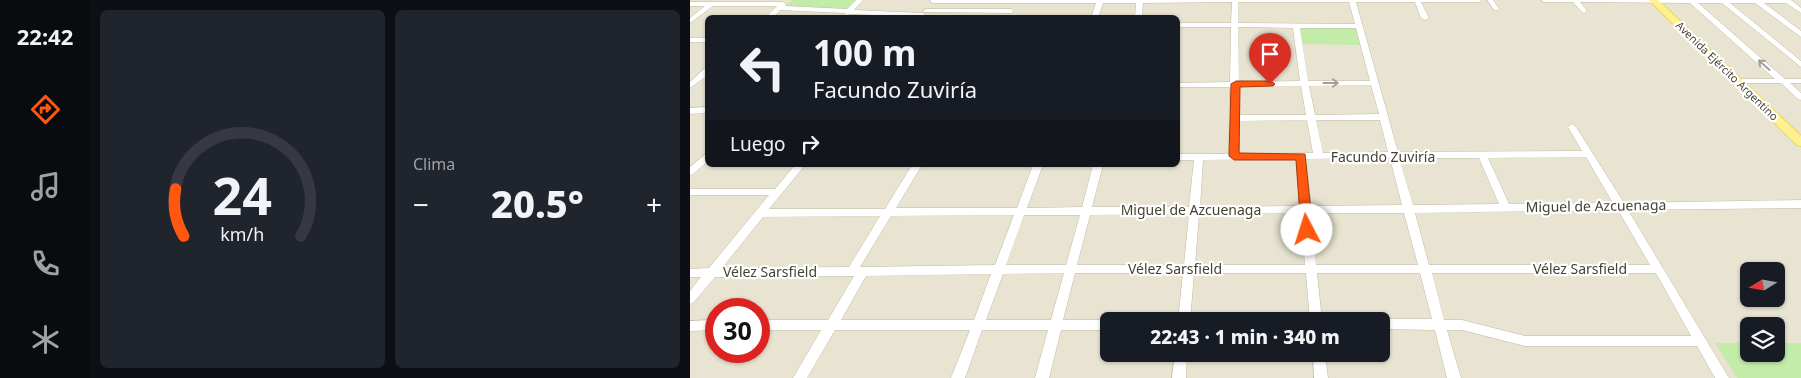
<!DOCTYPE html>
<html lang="es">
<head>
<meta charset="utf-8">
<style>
  :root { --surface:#171b24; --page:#20242c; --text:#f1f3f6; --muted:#9ea1a6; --line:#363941; --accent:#ff570f }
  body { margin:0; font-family:"Noto Sans",sans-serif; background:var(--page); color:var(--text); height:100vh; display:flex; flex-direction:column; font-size:19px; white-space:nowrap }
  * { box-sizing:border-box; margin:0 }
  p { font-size:16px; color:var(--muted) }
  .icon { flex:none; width:28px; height:28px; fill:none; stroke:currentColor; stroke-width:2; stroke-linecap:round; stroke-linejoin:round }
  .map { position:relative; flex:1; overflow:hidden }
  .details { display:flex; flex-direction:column; gap:10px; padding:10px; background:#0d0f14; width:600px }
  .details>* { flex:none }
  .guide { position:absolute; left:15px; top:15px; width:475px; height:152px; border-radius:8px; box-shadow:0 1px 4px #0004; background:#171b24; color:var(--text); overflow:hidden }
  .needle { width:32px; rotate:259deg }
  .controls { position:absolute; left:1050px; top:262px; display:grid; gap:10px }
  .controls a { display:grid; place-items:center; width:45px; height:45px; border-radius:8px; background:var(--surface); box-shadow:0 1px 4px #0004; font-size:25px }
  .speed { position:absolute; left:15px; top:298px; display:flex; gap:10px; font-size:25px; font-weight:700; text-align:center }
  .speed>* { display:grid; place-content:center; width:65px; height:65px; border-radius:50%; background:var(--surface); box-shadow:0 1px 4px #0004; line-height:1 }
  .speed .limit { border:8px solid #d22; background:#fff; color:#111 }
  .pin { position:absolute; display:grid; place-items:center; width:42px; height:42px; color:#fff; margin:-51px -21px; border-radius:50% 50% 50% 0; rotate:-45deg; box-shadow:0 0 5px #0007 }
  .pin .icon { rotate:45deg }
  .me { position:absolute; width:55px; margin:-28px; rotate:355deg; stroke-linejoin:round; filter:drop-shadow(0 0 4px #0008) }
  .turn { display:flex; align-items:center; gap:18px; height:105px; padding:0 25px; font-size:22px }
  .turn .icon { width:65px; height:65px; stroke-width:2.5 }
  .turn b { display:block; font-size:35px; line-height:42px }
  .then { display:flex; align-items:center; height:48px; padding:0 25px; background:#0003; gap:10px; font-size:19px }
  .big { font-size:38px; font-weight:800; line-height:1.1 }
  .details .tile { flex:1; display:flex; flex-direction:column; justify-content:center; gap:8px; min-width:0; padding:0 18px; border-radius:8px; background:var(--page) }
  .details .dial { align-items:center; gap:0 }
  .dial svg { height:130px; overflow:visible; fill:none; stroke:var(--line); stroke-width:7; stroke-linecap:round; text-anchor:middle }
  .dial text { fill:var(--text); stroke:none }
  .heat { display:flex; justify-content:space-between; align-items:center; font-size:28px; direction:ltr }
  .details .tiles { flex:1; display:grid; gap:10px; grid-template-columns:repeat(2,1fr) }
  .trip { position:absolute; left:410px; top:312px; width:290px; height:50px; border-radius:8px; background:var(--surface); box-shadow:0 1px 4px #0004; font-weight:800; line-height:50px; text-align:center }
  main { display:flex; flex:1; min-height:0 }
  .tab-bar { display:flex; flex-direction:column; width:90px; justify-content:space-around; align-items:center; background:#090b0e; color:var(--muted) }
  .tab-bar .icon { width:35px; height:35px }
  .tab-bar .active { color:var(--accent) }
  .tab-bar b { font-size:22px; color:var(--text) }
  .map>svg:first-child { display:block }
</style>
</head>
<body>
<main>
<nav class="tab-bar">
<b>22:42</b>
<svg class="icon active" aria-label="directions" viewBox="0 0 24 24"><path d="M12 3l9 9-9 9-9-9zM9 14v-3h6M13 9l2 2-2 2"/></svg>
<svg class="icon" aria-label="music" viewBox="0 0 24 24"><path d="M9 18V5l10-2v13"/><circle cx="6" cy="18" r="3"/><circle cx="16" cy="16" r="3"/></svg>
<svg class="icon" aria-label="phone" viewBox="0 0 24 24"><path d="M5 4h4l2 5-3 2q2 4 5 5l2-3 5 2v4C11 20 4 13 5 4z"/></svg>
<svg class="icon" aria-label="climate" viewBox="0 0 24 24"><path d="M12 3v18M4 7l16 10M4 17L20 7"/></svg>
</nav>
<section class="details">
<div class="tiles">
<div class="tile dial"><svg viewBox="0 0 100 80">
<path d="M14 69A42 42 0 1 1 86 69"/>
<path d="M14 69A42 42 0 0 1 9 40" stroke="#ff570f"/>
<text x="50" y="56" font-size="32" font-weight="700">24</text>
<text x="50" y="72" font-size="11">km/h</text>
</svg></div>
<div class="tile"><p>Clima</p>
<div class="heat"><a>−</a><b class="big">20.5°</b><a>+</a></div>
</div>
</div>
</section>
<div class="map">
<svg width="1111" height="378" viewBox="0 0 1111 378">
  <rect width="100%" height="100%" fill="#f4f1e4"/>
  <!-- residential -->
  <path fill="#e8e4d1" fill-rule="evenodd" d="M0,0h1111v378h-1111zM18,18h470v147h-470zM1059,271h27v28h-27zM26,309h43v42h-43zM419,321h272v33h-272zM1059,326h27v28h-27z"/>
  <!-- green -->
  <g fill="#c4eca9">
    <path d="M102,0h64l-10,10 -61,-4z"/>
    <path d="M666,27l5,18 -59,-1 -3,-16z"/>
    <path d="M1025,343h34v11h27v-11h25v35h-64z"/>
  </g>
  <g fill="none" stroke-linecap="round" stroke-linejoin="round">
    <!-- minor casing -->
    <g stroke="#c0bba6" stroke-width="1">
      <g id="minor">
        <path d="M166,0h7l-9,10 69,3 3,2 -3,2 -73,-3 -3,1 -3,-2 -64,-3 -7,8h-8l12,-12h-64l-23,17v-5l15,-12h-15v-4h93l3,2 -1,2 62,3z"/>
        <path d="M240,0h552l-3,2h-58l8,16 -4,2 -4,-2 -6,-16h-59l42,150 184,-1 -14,-24 4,-3 4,3 48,76 177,-3v8l-173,2 101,168h-14l-18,-32h-172l-63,-16h-15l14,48h-14l-12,-48 -54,-1v-8h-5l5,-2h51l-12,-46h-103l5,48h-12l-4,-48h-112l-4,48h-12l5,-48h-108l-12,47h46l4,1h-4v9h-48l-12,48h-14l13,-48h-66l-17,48h-14l19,-48h-135l-28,48h-14l28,-48h-62v-10h69l26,-44 -139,1 -21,25 -4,2v-13l11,-14h-11v-8l19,-1 60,-73h-79v-6h85l20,-24h10l-36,44h116l27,-44h10l-26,43h121l16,-43h10l-16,43 55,-1 11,-42h10l-11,42h97l5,-47h-16v-6h51l1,-67h-52v-4l52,-1 1,-55h-53v-4h53l1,-21 -89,1 -1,15h-7l1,-15h-33l-5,15h-7l5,-15h-163l-2,-1zM548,2h111l6,22 -117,-1zM548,27l55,1 7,53 -61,1zM610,28h56l14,53h-62zM681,85l8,29 -64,1 -6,-29zM611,86l5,29h-67v-28zM617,120l6,33 -74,1v-33zM626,120h64l8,32 -65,1zM896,157l27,46 -104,1 -21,-46zM700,158l12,47 -91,1 -5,-47zM709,158h80l20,46 -86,1zM606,159l4,47 -100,1 3,-47zM928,210l32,55h-221l-14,-52zM611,213l4,52h-110l4,-51zM621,213h93l14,52h-102zM499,214l-5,51h-107l13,-50zM324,215l-19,50 -135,2 31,-51zM334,215h56l-14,50h-60zM190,216l-31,51 -127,1 41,-51zM374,273l-13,47h-65l17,-46zM742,273h224l35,63h-166l-63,-16h-18zM301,274l-17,46h-133l25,-44z"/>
        <path d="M797,0h6l6,9 -1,1h-4z"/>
        <path d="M851,0h250l10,8v5l-15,-10h-22l37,28v6l-46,-34h-25l71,58v6l-79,-64h-24l87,76h16v4h-11l11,10v7l-3,-1 -17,-16h-47v-4h41l-85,-76 -110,-1 7,9 -3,2 -2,-1 -9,-10h-29z"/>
        <path d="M236,9h85l3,2 -3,2 -87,-1v-2z"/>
        <rect x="0" y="38" width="18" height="4"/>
        <path d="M15,68h3v7l-18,13v-6z"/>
        <path d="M18,107v6l-18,1v-6z"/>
        <path d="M18,152v9l-15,13 -3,1v-8z"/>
        <path d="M26,320v10l-26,1v-10z"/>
        <path d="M485,354h12l-1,24h-14z"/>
        <path d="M623,354h12l3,24h-14z"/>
      </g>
    </g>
    <!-- major casing -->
    <g stroke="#eed758" stroke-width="2">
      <path id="major" d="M959,0h9l143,136v10l-4,-1z"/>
    </g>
    <!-- minor -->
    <use href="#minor" fill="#fff" fill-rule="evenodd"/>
    <!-- major -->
    <use href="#major" fill="#fff091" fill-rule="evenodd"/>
  </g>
  <!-- one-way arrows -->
  <defs><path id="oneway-shaft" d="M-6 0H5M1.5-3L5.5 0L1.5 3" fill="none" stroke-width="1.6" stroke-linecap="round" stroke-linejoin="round" transform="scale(1.25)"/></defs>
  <g stroke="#a2a099">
    <use href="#oneway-shaft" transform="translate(1074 65) rotate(-139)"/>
    <use href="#oneway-shaft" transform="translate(641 83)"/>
  </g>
  <!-- route -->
  <path fill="#ff570f" stroke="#a6390a" d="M580,81l5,3 -2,2 -33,1 -1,66 66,1 8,76 -6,4 -6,-4 -5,-70h-62l-5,-4 2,-72 5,-3z"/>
  <g text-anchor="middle" stroke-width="4.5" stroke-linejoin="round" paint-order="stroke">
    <!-- far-street labels -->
    <g font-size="11" fill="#464233" stroke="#fff">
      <text transform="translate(1037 71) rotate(44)" y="4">Avenida Ejército Argentino</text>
    </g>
    <!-- street labels -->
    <g font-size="14" fill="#464233" stroke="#fff">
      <text x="693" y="162">Facundo Zuviría</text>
      <text transform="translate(906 206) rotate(-1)" y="5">Miguel de Azcuenaga</text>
      <text x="501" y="215">Miguel de Azcuenaga</text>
      <text x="485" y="274">Vélez Sarsfield</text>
      <text x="890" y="274">Vélez Sarsfield</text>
      <text x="80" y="277">Vélez Sarsfield</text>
    </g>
  </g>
</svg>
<div class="controls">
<a><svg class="needle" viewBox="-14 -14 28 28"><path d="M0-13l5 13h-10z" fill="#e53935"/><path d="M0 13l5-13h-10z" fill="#9ea1a6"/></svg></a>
<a><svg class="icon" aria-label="layers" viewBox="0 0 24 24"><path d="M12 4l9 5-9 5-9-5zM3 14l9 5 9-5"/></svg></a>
</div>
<div class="speed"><div class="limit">30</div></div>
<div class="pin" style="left:580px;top:84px;background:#d93025"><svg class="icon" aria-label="arrive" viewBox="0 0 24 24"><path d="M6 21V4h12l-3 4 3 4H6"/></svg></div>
<svg class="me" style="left:617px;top:230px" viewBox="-20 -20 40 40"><circle r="19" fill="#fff"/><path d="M0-13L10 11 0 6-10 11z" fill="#ff570f"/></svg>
<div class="trip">22:43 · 1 min · 340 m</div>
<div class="guide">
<div class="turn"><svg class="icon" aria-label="left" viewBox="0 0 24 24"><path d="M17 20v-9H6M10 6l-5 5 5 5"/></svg><div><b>100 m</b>Facundo Zuviría</div></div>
<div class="then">Luego<svg class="icon" aria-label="right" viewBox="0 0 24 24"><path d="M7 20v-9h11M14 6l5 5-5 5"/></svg></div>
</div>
</div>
</main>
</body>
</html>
